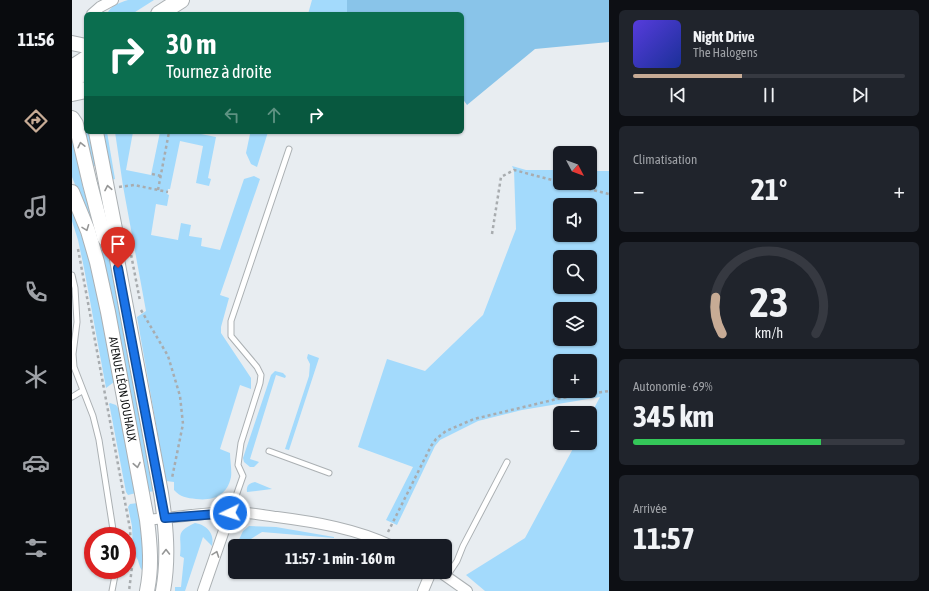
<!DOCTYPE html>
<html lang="fr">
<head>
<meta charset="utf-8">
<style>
  :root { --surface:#171b24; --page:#20242c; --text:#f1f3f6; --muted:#9ea1a6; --line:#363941; --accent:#c7ab95 }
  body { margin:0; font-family:"Asap Condensed",sans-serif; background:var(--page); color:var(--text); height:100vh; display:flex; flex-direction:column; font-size:15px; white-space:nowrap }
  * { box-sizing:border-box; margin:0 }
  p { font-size:13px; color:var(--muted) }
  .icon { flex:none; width:22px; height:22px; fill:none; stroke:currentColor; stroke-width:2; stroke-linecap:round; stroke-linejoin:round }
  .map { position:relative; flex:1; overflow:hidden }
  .sheet { display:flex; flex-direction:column; gap:10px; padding:10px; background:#0d0f14; width:320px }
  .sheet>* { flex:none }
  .banner { position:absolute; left:12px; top:12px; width:380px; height:122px; border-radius:6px; box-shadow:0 1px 3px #0004; background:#0b6e4f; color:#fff; overflow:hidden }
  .needle { width:26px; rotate:131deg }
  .controls { position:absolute; left:481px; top:146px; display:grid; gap:8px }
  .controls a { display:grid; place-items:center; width:44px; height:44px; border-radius:6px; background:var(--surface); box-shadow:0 1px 3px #0004; font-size:20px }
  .speed { position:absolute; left:12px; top:527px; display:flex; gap:8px; font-size:20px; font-weight:700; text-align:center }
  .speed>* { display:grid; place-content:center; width:52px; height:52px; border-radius:50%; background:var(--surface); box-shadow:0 1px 3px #0004; line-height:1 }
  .speed .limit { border:6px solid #d22; background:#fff; color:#111 }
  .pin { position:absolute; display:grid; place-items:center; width:34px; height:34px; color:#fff; margin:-41px -17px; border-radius:50% 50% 50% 0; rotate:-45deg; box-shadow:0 0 4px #0007 }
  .pin .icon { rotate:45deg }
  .me { position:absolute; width:44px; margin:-22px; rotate:266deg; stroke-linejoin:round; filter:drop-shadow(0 0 3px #0008) }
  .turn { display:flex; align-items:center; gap:14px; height:84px; padding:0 16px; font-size:18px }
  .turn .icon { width:52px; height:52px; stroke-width:2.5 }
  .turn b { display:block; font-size:28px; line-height:34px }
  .lanes { display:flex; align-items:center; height:38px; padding:0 16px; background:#0003; justify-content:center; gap:20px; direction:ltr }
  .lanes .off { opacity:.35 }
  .big { font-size:30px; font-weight:700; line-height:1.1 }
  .sheet .card { flex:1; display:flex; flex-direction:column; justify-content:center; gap:6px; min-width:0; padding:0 14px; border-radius:6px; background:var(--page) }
  .sheet .dial { align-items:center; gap:0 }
  .dial svg { height:104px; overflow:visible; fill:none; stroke:var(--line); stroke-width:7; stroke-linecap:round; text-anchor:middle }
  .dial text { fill:var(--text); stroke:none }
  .song { display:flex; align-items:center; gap:12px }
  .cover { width:48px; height:48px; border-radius:6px; background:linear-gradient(135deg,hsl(250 70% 55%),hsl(230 70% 35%)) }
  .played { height:4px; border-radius:2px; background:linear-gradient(90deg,var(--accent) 40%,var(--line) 40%) }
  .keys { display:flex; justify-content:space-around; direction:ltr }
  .heat { display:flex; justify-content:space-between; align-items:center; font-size:22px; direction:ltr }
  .charge { height:6px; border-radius:3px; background:linear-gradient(90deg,#34c759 69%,var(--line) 0) }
  .trip { position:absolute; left:156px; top:539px; width:224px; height:40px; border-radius:6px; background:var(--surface); box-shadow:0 1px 3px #0004; font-weight:700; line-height:40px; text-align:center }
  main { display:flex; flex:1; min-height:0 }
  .tabs { display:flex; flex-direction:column; width:72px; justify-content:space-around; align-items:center; background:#090b0e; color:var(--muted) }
  .tabs .icon { width:28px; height:28px }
  .tabs .active { color:var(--accent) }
  .tabs b { font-size:18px; color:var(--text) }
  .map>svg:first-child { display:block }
</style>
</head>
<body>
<main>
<nav class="tabs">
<b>11:56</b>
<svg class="icon active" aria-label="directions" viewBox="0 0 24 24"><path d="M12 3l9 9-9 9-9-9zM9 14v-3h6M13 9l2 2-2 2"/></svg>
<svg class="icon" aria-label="music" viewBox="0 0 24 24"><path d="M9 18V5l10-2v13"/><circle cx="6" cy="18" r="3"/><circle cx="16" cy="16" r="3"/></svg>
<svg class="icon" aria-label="phone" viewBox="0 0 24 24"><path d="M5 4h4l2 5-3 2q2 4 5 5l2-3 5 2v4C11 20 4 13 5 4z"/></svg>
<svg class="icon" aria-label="climate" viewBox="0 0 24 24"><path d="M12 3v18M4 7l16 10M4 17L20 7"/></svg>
<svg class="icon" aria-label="car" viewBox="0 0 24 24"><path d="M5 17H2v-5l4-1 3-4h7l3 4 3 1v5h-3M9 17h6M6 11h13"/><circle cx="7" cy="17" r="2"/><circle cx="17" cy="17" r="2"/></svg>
<svg class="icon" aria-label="filters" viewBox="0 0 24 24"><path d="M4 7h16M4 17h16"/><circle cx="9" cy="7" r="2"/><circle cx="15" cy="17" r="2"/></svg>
</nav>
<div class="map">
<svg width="537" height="591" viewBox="0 0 537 591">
  <rect width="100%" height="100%" fill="#e8edf1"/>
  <!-- green -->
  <g fill="#a3dafc" fill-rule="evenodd">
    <path d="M56,0h26l-22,14h-25c4,-9 12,-11 21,-14z"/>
    <path d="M240,0h35v14h-39z"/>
    <path d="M10,123h4v9h5l5,34h-3z"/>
    <path d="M29,132h6l8,47 -6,2z"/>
    <path d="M43,132h18l-7,38 25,5 9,-43h31l25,5 -8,41 3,1 -2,7 -13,-3 7,-37 -23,-5 -10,48h-2l-1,5 2,1 -2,11 -11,-2 -5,31 27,5 3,-17 10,2 -2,11 13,2 -1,8 19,4 24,-71 10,-3 6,3 -40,116 9,3 -8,29v6l30,45v11l-11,-4 -20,64 10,4c0,7 2,17 1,24 -4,19 -18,24 -35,22 -9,-1 -16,-2 -22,-9v-8l-8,-1 -29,-164 9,-6 -23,-125z"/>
    <path d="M169,132h27l-11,35 -6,-3 -5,-11 4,-19z"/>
    <path d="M0,135l11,53 7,23 23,60 42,220 -7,1 -69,-298 -7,-17z"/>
    <path d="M440,166l14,4h34v13h30v-12h19v420h-124l-19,-16 59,-37 51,-95h14v-27l10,-19 -78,13 -44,11 -38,19 -5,6 -38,79 -11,-5 27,-53 -55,-20 29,-88 38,12 58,-56 33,-86 -2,-59zM488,205h30v30h-30zM488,257h30v30h-30zM488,309h30v30h-30zM488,361h30v30h-30z"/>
    <path d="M0,205l16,42 5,23 21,112 -8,6 -22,-120 -6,-28 -6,-19z"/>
    <path d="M236,354l11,4 -30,92 -4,-1 24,-73 1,-12 -3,-6z"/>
    <path d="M203,371l8,2 3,3 -1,2 -9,-3 -26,84 9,3 -5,5h-4l-6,-5 -1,-4 28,-83z"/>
    <path d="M38,403l6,2 4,6 16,82 -8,2 -2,-3 -16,-84 -1,-4z"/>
    <path d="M183,482l17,7 -25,3c-1,-6 2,-9 8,-10z"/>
    <path d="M66,503l5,29v39c-5,-3 -3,-13 -10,-17l-1,-28 -4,-19 2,-3z"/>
    <path d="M123,523c12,2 20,11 17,23l-9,-9 -18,54h-10v-4h6l3,-29 -4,-2c3,-20 -7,-23 15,-33z"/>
    <path d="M177,526l27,1 58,10v1l-72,-6 -22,14h-4l7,-15z"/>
  </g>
  <!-- forest -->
  <path fill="#89c4e9" d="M275,0h262v42l-74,7 -68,56 -5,-7v-84h-115z"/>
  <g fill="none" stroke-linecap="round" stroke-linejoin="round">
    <!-- lane casing -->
    <g stroke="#abb0b3" stroke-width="7">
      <g id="lane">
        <path d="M0,275l3,13 2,34 -4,32 1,13 19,49 6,24 15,96"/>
        <path d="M0,397l10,-6"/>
        <path d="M197,451l60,22"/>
        <path d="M158,513l13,-37 -5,-11 3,-22 19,-60 1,-8 -4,-8 -26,-31v-15l58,-172"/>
        <path d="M375,576l10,-15 6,-15 44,-84"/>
        <path d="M40,591l4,-21"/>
      </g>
    </g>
    <!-- street casing -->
    <g stroke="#abb0b3" stroke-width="12">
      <g id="street">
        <path d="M20,14l8,-7 13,-7"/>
        <path d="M75,520c32,-3 65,-9 97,-7 11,0 23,3 33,4 39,5 80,12 115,29"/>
        <path d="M368,572l27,19"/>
        <path d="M131,591l27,-78"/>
        <path d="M351,591l8,-19"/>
      </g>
    </g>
    <!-- secondary casing -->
    <g stroke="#abb0b3" stroke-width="16">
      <g id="secondary">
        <path d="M0,43l14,3"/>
        <path d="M0,83l14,-13"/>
        <path d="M0,118l4,6 14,60 14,53 12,17"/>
        <path d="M24,132l20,102v20l45,239c5,33 8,65 2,98"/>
        <path id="s1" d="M0,192l16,39 9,31 11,50 39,208c3,24 5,47 0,71"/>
      </g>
    </g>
    <!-- primary casing -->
    <g stroke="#abb0b3" stroke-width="18">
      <g id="primary">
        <path d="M87,14l22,-14"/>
        <path d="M0,68l14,-9"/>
        <path d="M0,93l14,-3"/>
      </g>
    </g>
    <!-- path -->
    <g stroke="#a8acaf" stroke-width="2.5" stroke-dasharray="3 3" stroke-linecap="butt">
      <path d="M80,174l9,2"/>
      <path d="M493,183l44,11"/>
      <path d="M47,187l15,-2 34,7"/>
      <path d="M86,190l11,-58"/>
      <path d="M420,234l9,-57 13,-7 46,12"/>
      <path d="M6,249l52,280 2,38 -3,24"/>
      <path d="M58,249l10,52"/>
      <path d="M69,310l27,46 12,40 3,28 -11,54"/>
      <path d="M316,532l43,-86 5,-7 10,-8 28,-12 87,-21 48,-7"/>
    </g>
    <!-- lane -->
    <use href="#lane" stroke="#fff" stroke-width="5"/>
    <!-- street -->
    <use href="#street" stroke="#fff" stroke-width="10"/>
    <!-- secondary -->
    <use href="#secondary" stroke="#fff" stroke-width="14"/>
    <!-- primary -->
    <use href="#primary" stroke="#fff" stroke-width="16"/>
  </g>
  <!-- one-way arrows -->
  <defs><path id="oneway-chevron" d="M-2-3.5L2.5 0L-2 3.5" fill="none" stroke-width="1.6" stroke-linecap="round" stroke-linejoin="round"/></defs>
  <g stroke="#959696">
    <use href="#oneway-chevron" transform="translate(9 145) rotate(-103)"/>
    <use href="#oneway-chevron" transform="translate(36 188) rotate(-101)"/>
    <use href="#oneway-chevron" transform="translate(14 228) rotate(69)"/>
    <use href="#oneway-chevron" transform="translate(65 465) rotate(79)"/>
    <use href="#oneway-chevron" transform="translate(94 552) rotate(-90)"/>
    <use href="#oneway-chevron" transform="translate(144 554) rotate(-70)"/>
  </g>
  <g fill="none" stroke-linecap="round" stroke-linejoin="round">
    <!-- route casing -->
    <g stroke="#114b97" stroke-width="10">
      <path id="route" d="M46,268l47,250 65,-5"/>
    </g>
    <!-- route -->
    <use href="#route" stroke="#1a73e8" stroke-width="7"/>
  </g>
  <g text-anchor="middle" stroke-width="3" stroke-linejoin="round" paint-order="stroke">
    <!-- street labels -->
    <g font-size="12" fill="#131516" stroke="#e8edf1">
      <text dy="4" stroke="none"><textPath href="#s1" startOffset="204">AVENUE LÉON JOUHAUX</textPath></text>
    </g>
  </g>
</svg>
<div class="controls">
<a><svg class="needle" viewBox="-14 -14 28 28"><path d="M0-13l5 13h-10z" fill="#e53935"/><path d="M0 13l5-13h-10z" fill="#9ea1a6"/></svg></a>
<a><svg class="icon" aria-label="sound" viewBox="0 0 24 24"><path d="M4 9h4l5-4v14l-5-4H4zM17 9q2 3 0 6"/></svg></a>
<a><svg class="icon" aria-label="search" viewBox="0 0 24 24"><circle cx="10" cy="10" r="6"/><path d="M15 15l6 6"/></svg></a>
<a><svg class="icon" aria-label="layers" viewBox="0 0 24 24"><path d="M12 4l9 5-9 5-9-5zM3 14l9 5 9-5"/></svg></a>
<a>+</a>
<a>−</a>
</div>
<div class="speed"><div class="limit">30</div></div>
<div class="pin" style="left:46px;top:268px;background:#d93025"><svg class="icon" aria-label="arrive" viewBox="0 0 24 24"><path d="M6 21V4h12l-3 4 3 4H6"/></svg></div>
<svg class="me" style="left:158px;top:513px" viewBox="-20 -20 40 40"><circle r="17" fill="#1a73e8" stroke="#fff" stroke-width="3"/><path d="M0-11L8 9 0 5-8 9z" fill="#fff"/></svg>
<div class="trip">11:57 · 1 min · 160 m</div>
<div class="banner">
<div class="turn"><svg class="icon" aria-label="right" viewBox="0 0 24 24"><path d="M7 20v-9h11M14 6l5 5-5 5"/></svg><div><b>30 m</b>Tournez à droite</div></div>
<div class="lanes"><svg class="icon off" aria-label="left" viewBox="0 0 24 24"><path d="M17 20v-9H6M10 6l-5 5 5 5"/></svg><svg class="icon off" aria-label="ahead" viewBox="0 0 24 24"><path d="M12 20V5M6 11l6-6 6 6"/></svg><svg class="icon" aria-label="right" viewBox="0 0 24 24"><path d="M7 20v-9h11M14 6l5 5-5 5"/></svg></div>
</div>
</div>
<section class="sheet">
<div class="card">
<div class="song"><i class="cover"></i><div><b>Night Drive</b><p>The Halogens</p></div></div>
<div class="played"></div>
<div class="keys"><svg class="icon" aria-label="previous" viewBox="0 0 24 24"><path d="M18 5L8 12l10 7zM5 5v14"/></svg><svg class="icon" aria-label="pause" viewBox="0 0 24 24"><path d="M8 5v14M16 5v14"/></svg><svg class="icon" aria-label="next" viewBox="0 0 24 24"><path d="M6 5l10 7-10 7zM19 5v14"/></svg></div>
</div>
<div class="card"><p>Climatisation</p>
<div class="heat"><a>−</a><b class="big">21°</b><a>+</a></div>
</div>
<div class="card dial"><svg viewBox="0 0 100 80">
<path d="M14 69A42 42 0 1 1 86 69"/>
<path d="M14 69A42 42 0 0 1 9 41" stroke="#c7ab95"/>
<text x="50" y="56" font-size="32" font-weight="700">23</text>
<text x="50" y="72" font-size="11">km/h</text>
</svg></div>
<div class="card"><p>Autonomie · 69%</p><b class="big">345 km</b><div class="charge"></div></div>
<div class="card"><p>Arrivée</p><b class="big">11:57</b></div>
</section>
</main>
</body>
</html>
